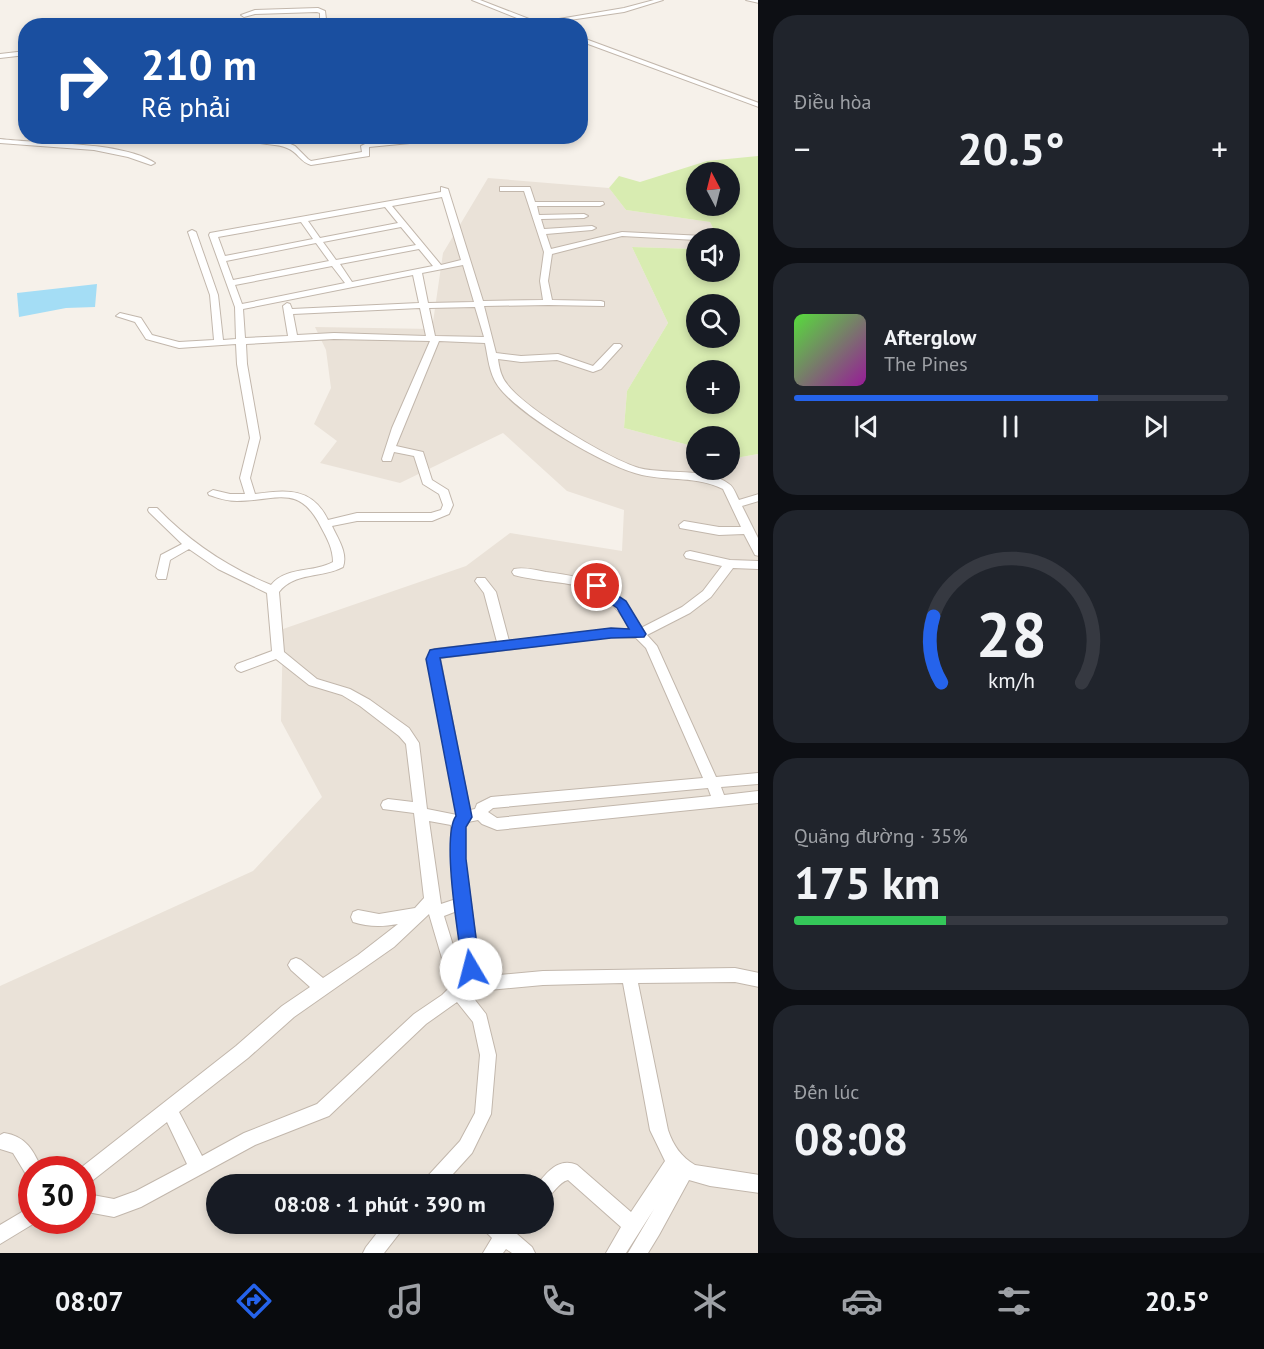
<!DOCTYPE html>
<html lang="vi">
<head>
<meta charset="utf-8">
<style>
  :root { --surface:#171b24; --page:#20242c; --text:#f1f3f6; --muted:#9ea1a6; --line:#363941; --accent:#2563eb }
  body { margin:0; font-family:"PT Sans",sans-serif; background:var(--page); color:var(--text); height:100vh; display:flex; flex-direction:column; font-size:22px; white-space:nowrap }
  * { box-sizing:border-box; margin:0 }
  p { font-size:20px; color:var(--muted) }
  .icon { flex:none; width:33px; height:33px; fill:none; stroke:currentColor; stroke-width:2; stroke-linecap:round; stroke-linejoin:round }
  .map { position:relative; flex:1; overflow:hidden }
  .side { display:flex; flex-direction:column; gap:15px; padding:15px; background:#0d0f14; width:506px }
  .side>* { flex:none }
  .banner { position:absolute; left:18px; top:18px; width:570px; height:126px; border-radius:24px; box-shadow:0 3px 9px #0003; background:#1a4fa0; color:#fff; overflow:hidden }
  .needle { width:39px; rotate:353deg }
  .fabs { position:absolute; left:686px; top:162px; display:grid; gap:12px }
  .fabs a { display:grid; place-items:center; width:54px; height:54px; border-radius:50%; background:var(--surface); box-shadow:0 3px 9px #0003; font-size:30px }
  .speed { position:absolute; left:18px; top:1156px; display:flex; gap:12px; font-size:30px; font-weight:700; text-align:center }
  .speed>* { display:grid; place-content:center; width:78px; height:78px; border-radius:50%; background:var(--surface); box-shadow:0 3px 9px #0003; line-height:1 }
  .speed .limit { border:9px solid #d22; background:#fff; color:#111 }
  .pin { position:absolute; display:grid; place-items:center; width:51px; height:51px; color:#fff; margin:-26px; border:3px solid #fff; border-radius:50%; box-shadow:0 2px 6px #0007 }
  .me { position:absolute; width:66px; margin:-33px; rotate:352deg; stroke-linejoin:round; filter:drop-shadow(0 0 4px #0008) }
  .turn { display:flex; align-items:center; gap:21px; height:126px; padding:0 24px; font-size:27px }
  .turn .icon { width:78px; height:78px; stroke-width:2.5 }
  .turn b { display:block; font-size:42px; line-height:51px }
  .big { font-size:45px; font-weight:700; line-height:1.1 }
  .side .tile { flex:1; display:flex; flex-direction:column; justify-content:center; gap:9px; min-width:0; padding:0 21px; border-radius:24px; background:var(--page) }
  .side .dial { align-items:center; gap:0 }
  .dial svg { height:156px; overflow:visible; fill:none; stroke:var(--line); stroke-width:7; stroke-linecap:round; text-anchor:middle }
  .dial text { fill:var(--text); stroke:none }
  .song { display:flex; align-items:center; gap:18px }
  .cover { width:72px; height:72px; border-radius:9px; background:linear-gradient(135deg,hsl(110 70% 55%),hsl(300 70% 35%)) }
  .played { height:6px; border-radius:3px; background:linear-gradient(90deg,var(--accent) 70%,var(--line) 70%) }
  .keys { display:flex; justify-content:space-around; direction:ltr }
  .heat { display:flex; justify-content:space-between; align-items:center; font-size:33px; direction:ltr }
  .charge { height:9px; border-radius:4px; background:linear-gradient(90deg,#34c759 35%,var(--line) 0) }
  .trip { position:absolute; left:206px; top:1174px; width:348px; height:60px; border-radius:30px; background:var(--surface); box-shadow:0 3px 9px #0003; font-weight:700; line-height:60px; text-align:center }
  .tabs { display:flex; height:96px; justify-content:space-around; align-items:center; background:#090b0e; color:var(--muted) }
  .tabs .icon { width:42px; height:42px }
  .tabs .active { color:var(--accent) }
  .tabs b { font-size:27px; color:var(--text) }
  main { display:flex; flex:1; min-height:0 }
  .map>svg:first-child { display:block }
</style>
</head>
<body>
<main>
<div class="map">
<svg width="759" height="1253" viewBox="0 0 759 1253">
  <rect width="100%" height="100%" fill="#f6f1ea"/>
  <!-- residential -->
  <path fill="#eae2d8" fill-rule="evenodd" d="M488,178l121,10 17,22 84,12 8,16h-22v11l-64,-2 36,76 -41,68 -3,37 72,19v23h33v-14l7,2 22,-4v799h-758v-267l253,-115 69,-74 -41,-76 2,-92 183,-63 44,-33 112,18 2,-41 -57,-19 -64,-58 -103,50 -80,-20 17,-22 -23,-17 17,-36 -5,-38 -11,-23 117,2 11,-76zM32,1170h50v51h-50zM216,1185h327v39h-327z"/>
  <!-- green -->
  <path fill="#d8ecb1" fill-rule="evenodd" d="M758,156v298l-22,4 -7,-2v-20h-33v11l-72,-19 3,-37 41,-68 -36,-76 64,2v23h33v-34h-11l-8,-16 -84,-12 -17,-22 10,-12 21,6 67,-21zM696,172h33v34h-33zM696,304h33v34h-33zM696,370h33v34h-33z"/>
  <!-- water -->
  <path fill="#a4ddf5" d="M97,284l-2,23 -29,1 -47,9 -2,-24z"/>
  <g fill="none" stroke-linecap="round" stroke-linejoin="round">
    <!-- street casing -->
    <g stroke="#c2b7ac" stroke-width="2">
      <g id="street">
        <path d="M472,0h8l67,26h-10z"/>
        <path d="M654,0h9l-39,12 -68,10 -3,-2 71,-12z"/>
        <path d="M746,0h13v3z"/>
        <path d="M318,8l7,3 1,8 7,7h-7l-6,-7v-6l-3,-1 -62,2 -11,3 -3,-2 14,-5z"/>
        <path d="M580,37l179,66v4l-179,-66z"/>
        <path d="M26,51v4l-26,3v-4z"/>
        <path d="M244,136l44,7 7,3 13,13 3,2 51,-9 -1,-6 6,-3 59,-7h7l1,3 -4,2 -61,6v9l-58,9c-11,-3 -13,-13 -24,-17 -14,-6 -29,-1 -43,-12z"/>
        <path d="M516,136h8v1l-4,2z"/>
        <path d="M0,139c41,5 122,2 155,24l-4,2 -23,-8 -34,-7 -94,-7z"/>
        <path d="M441,187l7,2 35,112 60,-1 -3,-19 4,-29 -20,-61h-24v-4h30l5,15h68l1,2 -4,2h-63l2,9 45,-1 4,2 -4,2 -43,1 3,10 48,-3 4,2 -4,2 -46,4 5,15 71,-17 82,4 1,2h-9v2l-74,-4 -70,18 -4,27 4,19 49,1 3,1v4l-56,-1 -64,1 12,47 25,3 37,-2 35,12 21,-22h6l2,2 -21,23 -8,3 -36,-12 -36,2 -23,-3c1,8 3,18 9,25 18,25 102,75 132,84 27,7 68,-1 90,16 5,3 7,11 10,16l20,-6v7l-17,5 17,34v16l-4,-1 -11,-21 -25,1 -39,-7 -1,-3 5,-4 35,6h22l-18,-38c-26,-13 -54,-8 -81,-14 -35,-7 -123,-60 -144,-89 -9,-13 -10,-29 -13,-43l-46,-2 -43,105 27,6 9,28 16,10 5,15 -4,9 -17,7h-75l-25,5c6,13 16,27 11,41 -20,11 -49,5 -64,25l5,60 33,27 33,10 20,11 39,28 10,15 8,66 30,6 -30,-156 4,-8 4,-2 62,-7 -13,-49 -9,-12 2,-3h8l11,14 13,49 102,-12h19c-30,-55 -66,-41 -116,-54l-2,-3 2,-3c10,-2 22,1 32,3 44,5 73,15 95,56l41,-21 21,-16 19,-25 -36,-8 -2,-3 2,-3 4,-1 40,9 29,1v8l-26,-1 -22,29 -21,16 -43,22 10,11 59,131 43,-4v11l-38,3 3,8 35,-4v12l-262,27 -15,-6 -4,-4 -10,2 -3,4v33l15,110 -2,3 11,4 54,-5 192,-3 24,5v14l-24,-5 -97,1 30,147c5,15 13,27 27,35l64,10v18l-49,-7 -21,-6 -30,55 -11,18h-20l26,-44 -28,44h-20l15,-26 -53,-47c-10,2 -15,16 -25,20v-15h-6c10,-13 22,-28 40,-20l54,47 34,-51 -15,-31 -27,-147 -80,2 -54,5 -17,-6 -4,7 18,23 10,41 -5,59 -19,39 -29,32h-21l3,-6 35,-38 15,-28 5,-58 -7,-33 -16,-20 -31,22 -97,92 -74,29 -114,62 -27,10 -32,-6v-18l32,6 22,-8 51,-27 -20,-42 -79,62 -6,3v-17h-4l158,-124 46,-40 28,-19 -19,-17 -3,-5 3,-5 5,-2 5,2 22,18 35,-23 40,-31c-16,3 -30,3 -45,-2l-2,-5 2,-5 5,-2 21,4 36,-6 9,-10 -10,-85 -31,-4 -2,-4 2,-4 5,-2 25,3 -7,-58 -7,-8 -39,-30 -18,-11 -33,-10 -33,-26 -35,13 -4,-2 -2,-3 2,-3 35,-13 -5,-58 -49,-24 -29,-20 -19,11 -4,19h-8l-2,-3 5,-21 21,-11 -33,-32 -1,-2 1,-2h8c33,34 70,59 114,77 15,-19 43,-12 62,-23 0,-13 -6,-24 -12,-35 -22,-44 -45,-26 -84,-26 -10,0 -19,-3 -28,-6l-1,-2 5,-3 17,4h15l-5,-16 10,-40 -13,-74 -1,-20 -57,4 -33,-9 -11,-17 -19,-6 4,-3 21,5 11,17 27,7 35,-2 -4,-45 -22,-63 4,-2 4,2 22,63 5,45 13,-1 -1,-32 -26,-72 1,-2 231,-41zM442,197l19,63 -20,5 -49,-59zM385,207l13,16 -78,15 -12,-17zM301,222l12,17 -88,17 -7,-19zM401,227l15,18 -80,15 -13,-18zM316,243l13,18 -96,19 -7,-19zM419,249l14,17 -81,16 -12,-18zM463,265l11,37 -46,1 -6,-30zM332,266l13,17 -103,21 -7,-19zM413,275l6,28 -127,6 -2,-5 -3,-1 -4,3 5,30 -43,2 -2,-29zM475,307l9,30 -49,-1 -6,-28zM420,308l6,28 -92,-3 -37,2 -4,-21zM334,339l96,2 -38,87 -10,31 1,2h8l3,-9 20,4 9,28 16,10 4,11 -2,5 -10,3h-74l-29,7c-16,-33 -41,-30 -73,-26l-5,-16 10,-40 -13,-74 -1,-20zM611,637l25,1 10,10 57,130 -212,19 -14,7 -2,5 -5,1 -30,-152zM708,788l3,8 -214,22 -9,-6 5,-4zM429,821l22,4v34l5,40 -15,5zM457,911l7,58 -1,2 -3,-3 -16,-52zM429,914l17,58 8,11 -12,12 -28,19 -97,90 -73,29 -42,23 -23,-44 69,-54 46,-41 100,-70z"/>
        <path d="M4,1133c22,3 30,18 38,37h-10v8l-5,-2 -14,-23 -13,-4v-14z"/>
        <path d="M32,1206v15h6l-38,23v-19z"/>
        <path d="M384,1224h21l-3,6 -18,23h-21l3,-6z"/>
        <path d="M481,1224h42l-6,10 15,13 3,6h-23l-6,-4 -3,4h-20l9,-15 -8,-8z"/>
      </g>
    </g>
    <!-- street -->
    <use href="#street" fill="#fff" fill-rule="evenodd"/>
  </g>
  <!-- route -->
  <path fill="#2563eb" stroke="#184099" stroke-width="1.5" d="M597,582l29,19 20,33 -2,3 -33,1 -171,20 32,159 -6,10v32l14,110 -2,6 -7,2 -6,-2 -2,-6c-4,-29 -22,-133 -7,-153l-30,-157 4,-9 5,-1 176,-21 18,1 -12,-21 -25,-18 -2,-4 2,-3z"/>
</svg>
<div class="fabs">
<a><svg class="needle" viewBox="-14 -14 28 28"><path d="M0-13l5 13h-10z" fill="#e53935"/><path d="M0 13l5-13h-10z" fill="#9ea1a6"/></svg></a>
<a><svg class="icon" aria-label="sound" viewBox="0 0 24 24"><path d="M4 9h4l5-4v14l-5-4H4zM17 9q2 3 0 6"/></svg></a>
<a><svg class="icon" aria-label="search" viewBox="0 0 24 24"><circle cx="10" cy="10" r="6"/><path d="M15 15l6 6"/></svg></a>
<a>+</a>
<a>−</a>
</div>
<div class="speed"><div class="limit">30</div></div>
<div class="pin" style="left:597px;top:586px;background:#d93025"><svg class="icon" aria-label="arrive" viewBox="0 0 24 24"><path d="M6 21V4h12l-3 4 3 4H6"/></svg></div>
<svg class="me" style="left:471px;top:969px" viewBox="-20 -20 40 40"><circle r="19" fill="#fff"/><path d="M0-13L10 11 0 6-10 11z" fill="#2563eb"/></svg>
<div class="trip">08:08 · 1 phút · 390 m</div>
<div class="banner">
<div class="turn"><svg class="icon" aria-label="right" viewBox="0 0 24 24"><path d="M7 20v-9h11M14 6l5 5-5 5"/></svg><div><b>210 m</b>Rẽ phải</div></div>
</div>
</div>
<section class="side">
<div class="tile"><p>Điều hòa</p>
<div class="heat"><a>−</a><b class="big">20.5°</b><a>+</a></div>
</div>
<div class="tile">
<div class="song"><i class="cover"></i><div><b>Afterglow</b><p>The Pines</p></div></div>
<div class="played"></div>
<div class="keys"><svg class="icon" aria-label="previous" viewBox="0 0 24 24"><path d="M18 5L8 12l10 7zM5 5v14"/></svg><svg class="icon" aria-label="pause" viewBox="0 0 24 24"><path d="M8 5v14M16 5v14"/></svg><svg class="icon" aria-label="next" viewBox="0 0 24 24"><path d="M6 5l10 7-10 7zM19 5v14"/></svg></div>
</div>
<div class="tile dial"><svg viewBox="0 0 100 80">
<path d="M14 69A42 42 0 1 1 86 69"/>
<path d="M14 69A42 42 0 0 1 10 35" stroke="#2563eb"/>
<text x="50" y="56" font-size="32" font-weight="700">28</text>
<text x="50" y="72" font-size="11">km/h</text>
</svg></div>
<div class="tile"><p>Quãng đường · 35%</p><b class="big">175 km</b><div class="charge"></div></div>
<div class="tile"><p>Đến lúc</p><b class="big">08:08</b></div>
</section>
</main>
<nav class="tabs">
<b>08:07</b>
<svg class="icon active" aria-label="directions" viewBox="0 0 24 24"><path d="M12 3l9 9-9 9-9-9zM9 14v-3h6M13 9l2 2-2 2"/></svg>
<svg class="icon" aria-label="music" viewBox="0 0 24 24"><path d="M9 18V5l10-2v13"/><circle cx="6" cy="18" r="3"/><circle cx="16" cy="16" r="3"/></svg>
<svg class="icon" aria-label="phone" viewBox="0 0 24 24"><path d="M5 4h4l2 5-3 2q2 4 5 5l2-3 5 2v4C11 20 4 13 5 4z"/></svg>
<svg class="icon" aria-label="climate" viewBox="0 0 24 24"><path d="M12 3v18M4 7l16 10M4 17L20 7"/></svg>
<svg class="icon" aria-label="car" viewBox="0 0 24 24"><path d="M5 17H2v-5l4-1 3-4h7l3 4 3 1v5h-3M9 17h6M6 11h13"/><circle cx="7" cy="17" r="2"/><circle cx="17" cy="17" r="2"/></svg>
<svg class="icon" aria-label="filters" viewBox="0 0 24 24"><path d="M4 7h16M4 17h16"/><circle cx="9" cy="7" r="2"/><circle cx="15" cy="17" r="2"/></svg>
<b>20.5°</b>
</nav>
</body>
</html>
